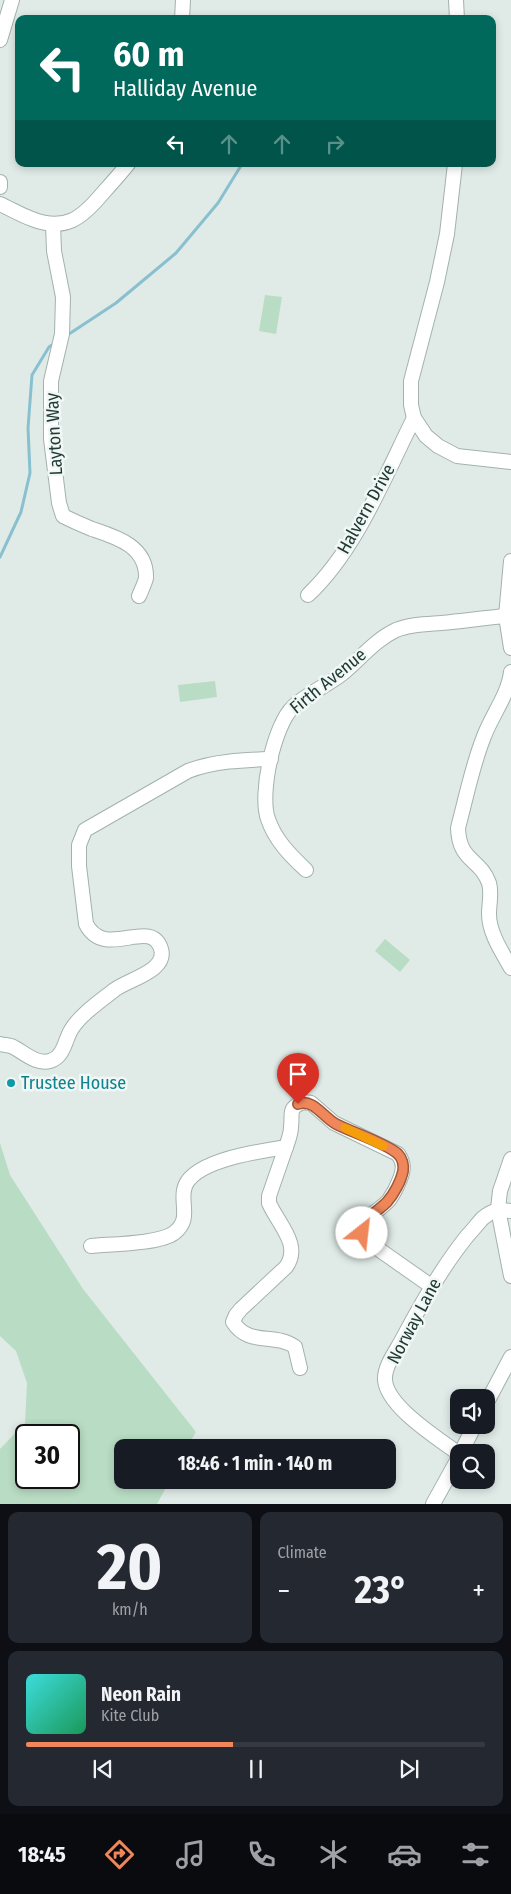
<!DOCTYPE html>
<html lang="en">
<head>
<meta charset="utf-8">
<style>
  :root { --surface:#171b24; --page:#242831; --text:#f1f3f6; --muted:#9ea1a6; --line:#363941; --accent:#ef875a }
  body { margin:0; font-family:"Fira Sans Condensed",sans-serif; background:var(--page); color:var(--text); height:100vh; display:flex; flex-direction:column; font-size:19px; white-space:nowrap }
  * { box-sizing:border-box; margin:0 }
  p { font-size:16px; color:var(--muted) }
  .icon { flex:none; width:28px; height:28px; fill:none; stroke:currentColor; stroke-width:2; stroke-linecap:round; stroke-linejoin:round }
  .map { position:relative; height:1504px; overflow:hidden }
  .drawer { display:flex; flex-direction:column; gap:8px; padding:8px; background:#0d0f14; flex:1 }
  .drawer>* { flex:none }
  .top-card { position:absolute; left:15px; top:15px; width:481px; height:152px; border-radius:10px; box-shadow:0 2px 8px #0003; background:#00695c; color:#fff; overflow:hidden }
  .controls { position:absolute; left:450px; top:1389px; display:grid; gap:10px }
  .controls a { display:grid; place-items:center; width:45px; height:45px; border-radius:10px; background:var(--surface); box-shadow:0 2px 8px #0003; font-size:25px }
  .speed { position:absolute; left:15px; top:1424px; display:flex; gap:10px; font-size:25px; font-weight:700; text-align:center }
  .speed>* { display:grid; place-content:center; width:65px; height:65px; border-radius:50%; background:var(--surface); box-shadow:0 2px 8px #0003; line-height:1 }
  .speed .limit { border:2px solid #111; border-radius:8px; background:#fff; color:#111 }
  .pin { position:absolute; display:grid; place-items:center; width:42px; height:42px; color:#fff; margin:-51px -21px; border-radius:50% 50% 50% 0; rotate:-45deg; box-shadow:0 0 5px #0007 }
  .pin .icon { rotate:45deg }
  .me { position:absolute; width:55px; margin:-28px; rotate:29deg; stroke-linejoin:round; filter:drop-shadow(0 0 4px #0008) }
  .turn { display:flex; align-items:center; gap:18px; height:105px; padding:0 15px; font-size:22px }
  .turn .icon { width:65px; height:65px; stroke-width:2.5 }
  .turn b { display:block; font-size:35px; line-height:42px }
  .lanes { display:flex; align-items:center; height:48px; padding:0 15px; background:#0003; justify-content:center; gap:25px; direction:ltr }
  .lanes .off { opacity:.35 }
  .big { font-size:38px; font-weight:700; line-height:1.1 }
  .drawer .widget { flex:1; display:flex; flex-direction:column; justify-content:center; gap:8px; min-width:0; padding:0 18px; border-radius:10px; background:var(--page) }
  .drawer .dial { align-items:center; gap:0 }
  .dial b { font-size:65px; line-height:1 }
  .song { display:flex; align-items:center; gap:15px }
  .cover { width:60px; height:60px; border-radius:8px; background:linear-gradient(135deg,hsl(180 70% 55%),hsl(150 70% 35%)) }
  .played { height:5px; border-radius:2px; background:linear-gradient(90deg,var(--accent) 45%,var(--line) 45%) }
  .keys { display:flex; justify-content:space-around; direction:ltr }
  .heat { display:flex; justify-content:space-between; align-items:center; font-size:28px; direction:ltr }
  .drawer .tiles { flex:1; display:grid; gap:8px; grid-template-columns:1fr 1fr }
  .widget:last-child { grid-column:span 2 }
  .trip { position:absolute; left:114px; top:1439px; width:282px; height:50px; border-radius:10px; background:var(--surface); box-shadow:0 2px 8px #0003; font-weight:700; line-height:50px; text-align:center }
  .tabs { display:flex; height:80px; justify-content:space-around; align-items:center; background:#090b0e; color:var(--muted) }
  .tabs .icon { width:35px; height:35px }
  .tabs .on { color:var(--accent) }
  .tabs b { font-size:22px; color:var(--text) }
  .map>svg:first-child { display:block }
</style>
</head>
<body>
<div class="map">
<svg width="511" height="1504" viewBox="0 0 511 1504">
  <rect width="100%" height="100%" fill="#e0ebe7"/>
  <!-- green -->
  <g fill="#b9dcc4" fill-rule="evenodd">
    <path d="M265,295l17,2 -6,37 -17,-3z"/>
    <path d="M215,681l2,16 -37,5 -2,-17z"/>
    <path d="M385,939l25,21 -10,12 -25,-21z"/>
    <path d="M0,1143l10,32 73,114 113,143 -9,15 -65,1v32h48l-13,24h-157v-55l25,-26 2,-40 -11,-32 -16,-15zM26,1435h43v43h-43z"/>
  </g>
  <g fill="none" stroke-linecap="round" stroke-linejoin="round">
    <!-- stream -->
    <g stroke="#89c0cf" stroke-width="3">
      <path d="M66,336l50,-33 60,-50 42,-50 24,-39"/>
      <path d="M0,557l21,-45 9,-39 -2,-45 4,-53 17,-28 6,-4"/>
    </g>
    <!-- minor casing -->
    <g stroke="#a3b2ae" stroke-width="16">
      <g id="minor">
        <path d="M456,0l1,19"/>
        <path d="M182,19l1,-19"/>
        <path d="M0,40l12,-40"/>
        <path d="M455,164l-8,70 -10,48 -26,99v24l3,13 12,18 12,10 19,10 54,6"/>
        <path d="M0,182v5"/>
        <path d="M0,204c11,5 21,11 32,15 33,13 50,-1 70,-25 9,-10 18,-20 26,-30"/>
        <path d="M53,224l1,27 9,46 -1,37 -11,47v58l8,64 4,13c10,5 19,9 29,13 24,8 55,17 54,49 -1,5 -5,13 -7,18"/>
        <path d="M511,561l-5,55 5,32"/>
        <path d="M308,595c48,-45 77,-119 106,-177"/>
        <path d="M511,672c-3,24 -20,44 -28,67 -11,28 -17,59 -25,89 1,34 22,30 31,55 3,10 0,21 0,31 0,19 13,38 22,54"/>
        <path d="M306,870c-16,-15 -31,-30 -38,-51 -9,-25 6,-94 25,-112 12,-12 35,-22 50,-34 18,-15 32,-33 53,-43 14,-6 31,-6 45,-7 22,-2 43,-5 65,-7"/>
        <path d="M0,1044c4,1 8,1 11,2 12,5 24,19 39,15 14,-4 15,-21 21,-31 9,-15 28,-28 42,-39 12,-11 55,-19 48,-42 -10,-33 -56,12 -75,-25l-7,-58v-21l6,-15 103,-59c26,-10 55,-11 83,-12"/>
        <path d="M286,1147l-17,49v7c9,21 33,42 17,64l-45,42 -5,6 -3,7c16,25 41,10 62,25l5,21"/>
        <path d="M511,1159l-11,32 -2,18 13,67"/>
        <path d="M91,1246c19,-2 68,-2 83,-13 17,-13 7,-27 10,-43 5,-30 78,-39 102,-43 2,-6 5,-13 5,-20 2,-14 -4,-19 13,-25l7,1 23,20 64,31c6,9 6,15 2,25 -3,8 -6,14 -11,21 -14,16 -43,23 -15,46l57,40"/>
        <path d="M486,1404l25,-47"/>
        <path d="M461,1452l14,-27"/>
        <path d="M459,1454c-20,-15 -72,-47 -74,-74 -1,-14 12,-30 18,-42 19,-36 39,-71 65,-103 5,-5 10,-12 15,-17 9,-8 17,-9 28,-7"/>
        <path d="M433,1504l26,-47"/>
      </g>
    </g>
    <!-- minor -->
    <use href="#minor" stroke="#fff" stroke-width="14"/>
  </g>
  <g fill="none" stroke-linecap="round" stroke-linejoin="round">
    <!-- route casing -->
    <g stroke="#9b583a" stroke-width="12">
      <path id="route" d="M298,1104c15,-6 25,13 38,20 15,8 50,19 62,30 4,4 6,11 5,17 -2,10 -9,23 -16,31 -11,11 -22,14 -25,31"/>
    </g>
    <!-- route -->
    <use href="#route" stroke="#ef875a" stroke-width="9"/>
    <!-- slow -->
    <path stroke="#f59e0b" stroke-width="9" d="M345,1128l38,18"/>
  </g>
  <!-- markers -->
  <circle fill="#0f9aa8" stroke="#f0f7f4" stroke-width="2" cx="11" cy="1083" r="5"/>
  <g text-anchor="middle" stroke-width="5" stroke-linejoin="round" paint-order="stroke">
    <!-- street labels -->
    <g font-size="18" fill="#213a35" stroke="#f0f7f4">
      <text transform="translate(54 434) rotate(-93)" y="6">Layton Way</text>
      <text transform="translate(366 509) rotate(-61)" y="6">Halvern Drive</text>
      <text transform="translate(328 681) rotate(-39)" y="6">Firth Avenue</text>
      <text transform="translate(414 1321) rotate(-62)" y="6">Norway Lane</text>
    </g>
    <!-- culture labels -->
    <g font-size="18" fill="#0d838f" stroke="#f0f7f4" text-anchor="start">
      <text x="21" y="1089">Trustee House</text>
    </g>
  </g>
</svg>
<div class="controls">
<a><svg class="icon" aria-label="sound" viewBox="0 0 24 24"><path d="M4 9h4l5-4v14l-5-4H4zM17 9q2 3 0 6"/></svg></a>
<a><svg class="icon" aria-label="search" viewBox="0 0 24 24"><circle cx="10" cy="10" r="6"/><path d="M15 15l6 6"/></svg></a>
</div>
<div class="speed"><div class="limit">30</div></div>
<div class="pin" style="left:298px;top:1104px;background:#d93025"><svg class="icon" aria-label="arrive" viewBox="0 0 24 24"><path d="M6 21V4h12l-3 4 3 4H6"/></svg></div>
<svg class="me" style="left:362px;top:1233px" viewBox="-20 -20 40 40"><circle r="19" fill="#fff"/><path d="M0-13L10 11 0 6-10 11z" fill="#ef875a"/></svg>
<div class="trip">18:46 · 1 min · 140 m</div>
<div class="top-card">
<div class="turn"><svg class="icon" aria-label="left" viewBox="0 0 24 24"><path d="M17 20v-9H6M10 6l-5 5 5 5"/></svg><div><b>60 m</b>Halliday Avenue</div></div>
<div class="lanes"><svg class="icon" aria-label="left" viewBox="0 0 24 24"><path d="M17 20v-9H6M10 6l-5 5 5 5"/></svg><svg class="icon off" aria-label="ahead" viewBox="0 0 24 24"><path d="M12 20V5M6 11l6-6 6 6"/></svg><svg class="icon off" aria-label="ahead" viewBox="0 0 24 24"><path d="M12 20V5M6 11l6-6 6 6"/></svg><svg class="icon off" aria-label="right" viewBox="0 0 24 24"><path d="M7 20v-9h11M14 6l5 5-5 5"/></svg></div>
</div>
</div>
<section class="drawer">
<div class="tiles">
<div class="widget dial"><b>20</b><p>km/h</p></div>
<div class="widget"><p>Climate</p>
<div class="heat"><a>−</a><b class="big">23°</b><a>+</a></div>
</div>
<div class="widget">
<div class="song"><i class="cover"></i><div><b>Neon Rain</b><p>Kite Club</p></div></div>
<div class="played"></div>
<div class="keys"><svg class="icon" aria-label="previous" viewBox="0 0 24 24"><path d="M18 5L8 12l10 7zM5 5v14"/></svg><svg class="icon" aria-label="pause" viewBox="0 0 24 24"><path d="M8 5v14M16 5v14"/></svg><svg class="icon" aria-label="next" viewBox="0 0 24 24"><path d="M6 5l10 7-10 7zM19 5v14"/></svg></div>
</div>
</div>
</section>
<nav class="tabs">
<b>18:45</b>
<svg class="icon on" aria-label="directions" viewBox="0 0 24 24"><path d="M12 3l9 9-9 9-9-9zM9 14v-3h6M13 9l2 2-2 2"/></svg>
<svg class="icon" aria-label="music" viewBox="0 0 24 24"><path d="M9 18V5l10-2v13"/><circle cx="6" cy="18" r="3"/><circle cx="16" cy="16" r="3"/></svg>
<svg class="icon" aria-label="phone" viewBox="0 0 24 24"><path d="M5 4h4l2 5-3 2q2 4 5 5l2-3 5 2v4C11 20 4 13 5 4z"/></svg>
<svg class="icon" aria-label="climate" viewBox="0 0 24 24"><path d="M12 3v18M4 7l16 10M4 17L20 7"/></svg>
<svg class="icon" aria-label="car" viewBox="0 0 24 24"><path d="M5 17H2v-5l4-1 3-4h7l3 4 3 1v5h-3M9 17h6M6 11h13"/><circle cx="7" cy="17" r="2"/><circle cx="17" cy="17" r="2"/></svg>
<svg class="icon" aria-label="filters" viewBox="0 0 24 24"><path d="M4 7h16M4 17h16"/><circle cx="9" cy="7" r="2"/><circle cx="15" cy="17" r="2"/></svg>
</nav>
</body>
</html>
